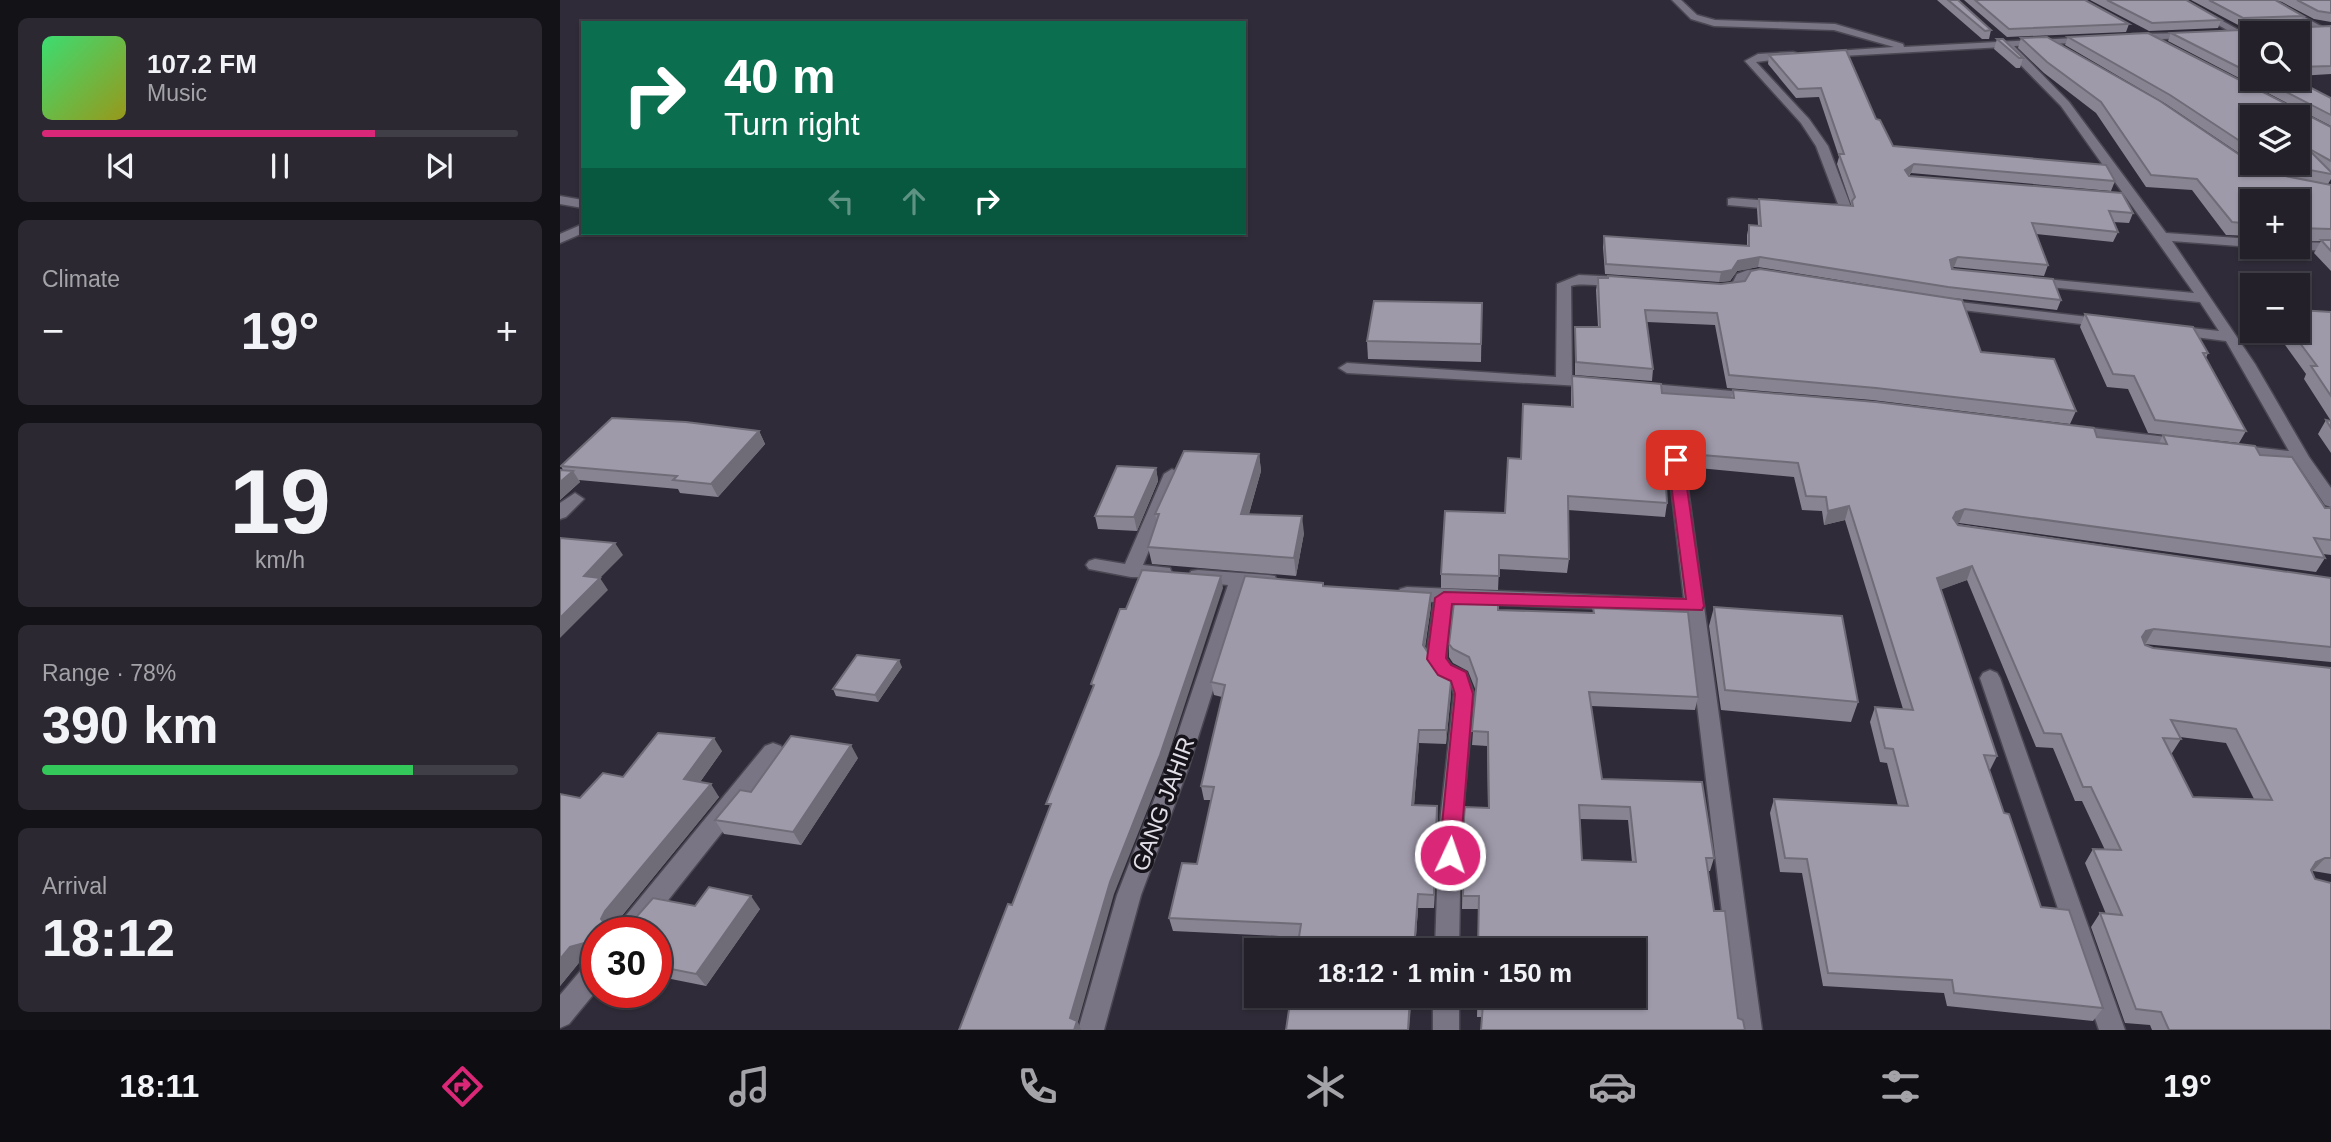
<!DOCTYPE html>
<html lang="en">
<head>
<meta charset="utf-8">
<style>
  :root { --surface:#23202a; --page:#2b2832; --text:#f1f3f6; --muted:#a3a3a8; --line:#403e47; --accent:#db2777 }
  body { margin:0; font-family:Arial,sans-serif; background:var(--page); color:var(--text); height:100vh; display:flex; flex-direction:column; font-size:26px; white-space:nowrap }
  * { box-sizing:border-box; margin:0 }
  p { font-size:23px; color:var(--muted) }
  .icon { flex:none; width:38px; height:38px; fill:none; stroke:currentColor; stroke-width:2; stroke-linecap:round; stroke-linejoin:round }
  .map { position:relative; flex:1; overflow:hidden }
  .side { display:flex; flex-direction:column; gap:18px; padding:18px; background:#131217; width:560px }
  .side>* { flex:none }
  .hud { position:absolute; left:21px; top:21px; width:665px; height:214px; border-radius:0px; box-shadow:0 2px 5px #0004,0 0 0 2px var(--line); background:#0b6e4f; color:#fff; overflow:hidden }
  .tools { position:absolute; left:1680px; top:21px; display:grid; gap:14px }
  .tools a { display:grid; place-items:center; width:70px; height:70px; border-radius:0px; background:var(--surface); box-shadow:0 2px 5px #0004,0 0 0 2px var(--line); font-size:35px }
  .speed { position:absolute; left:21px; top:917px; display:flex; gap:14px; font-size:35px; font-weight:700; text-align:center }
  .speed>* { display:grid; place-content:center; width:91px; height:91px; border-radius:50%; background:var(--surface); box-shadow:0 2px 5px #0004,0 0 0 2px var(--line); line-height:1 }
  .speed .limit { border:10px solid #d22; background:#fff; color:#111 }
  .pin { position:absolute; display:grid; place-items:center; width:60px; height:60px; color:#fff; margin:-30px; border-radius:14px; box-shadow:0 4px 10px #0006 }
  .me { position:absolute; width:77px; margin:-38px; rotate:3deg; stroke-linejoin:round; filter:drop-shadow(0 0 5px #0008) }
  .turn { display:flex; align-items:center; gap:24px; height:147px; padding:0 28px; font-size:32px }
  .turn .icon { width:91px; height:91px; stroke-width:2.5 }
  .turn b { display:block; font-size:49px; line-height:60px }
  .lanes { display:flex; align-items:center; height:66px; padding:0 28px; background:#0003; justify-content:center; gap:35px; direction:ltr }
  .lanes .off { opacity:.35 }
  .big { font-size:52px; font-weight:800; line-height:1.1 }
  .side .tile { flex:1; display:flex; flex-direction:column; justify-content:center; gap:10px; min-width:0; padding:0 24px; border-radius:10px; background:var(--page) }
  .side .dial { align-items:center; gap:0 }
  .dial b { font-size:91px; line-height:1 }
  .song { display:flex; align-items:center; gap:21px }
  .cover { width:84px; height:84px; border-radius:10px; background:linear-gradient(135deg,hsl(140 70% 55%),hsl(60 70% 35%)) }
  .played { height:7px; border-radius:4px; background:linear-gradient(90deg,var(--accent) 70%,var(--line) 70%) }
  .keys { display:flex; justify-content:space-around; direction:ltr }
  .heat { display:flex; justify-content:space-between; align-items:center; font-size:38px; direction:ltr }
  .charge { height:10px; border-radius:5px; background:linear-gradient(90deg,#34c759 78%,var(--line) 0) }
  .trip { position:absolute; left:684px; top:938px; width:402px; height:70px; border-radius:0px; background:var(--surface); box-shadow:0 2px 5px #0004,0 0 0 2px var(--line); font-weight:800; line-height:70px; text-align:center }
  .tab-bar { display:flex; height:112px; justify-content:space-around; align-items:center; background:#0e0d11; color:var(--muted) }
  .tab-bar .icon { width:49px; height:49px }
  .tab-bar .active { color:var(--accent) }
  .tab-bar b { font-size:32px; color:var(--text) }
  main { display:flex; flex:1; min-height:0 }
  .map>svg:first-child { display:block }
</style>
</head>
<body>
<main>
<section class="side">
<div class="tile">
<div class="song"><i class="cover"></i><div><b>107.2 FM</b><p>Music</p></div></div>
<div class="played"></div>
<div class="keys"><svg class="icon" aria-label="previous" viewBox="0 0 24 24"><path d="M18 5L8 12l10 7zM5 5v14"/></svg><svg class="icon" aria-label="pause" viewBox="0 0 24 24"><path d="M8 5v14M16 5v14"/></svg><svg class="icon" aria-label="next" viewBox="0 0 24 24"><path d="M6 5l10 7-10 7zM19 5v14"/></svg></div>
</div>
<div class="tile"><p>Climate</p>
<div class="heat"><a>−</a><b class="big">19°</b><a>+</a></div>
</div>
<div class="tile dial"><b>19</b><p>km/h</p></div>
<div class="tile"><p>Range · 78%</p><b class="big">390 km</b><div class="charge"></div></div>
<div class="tile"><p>Arrival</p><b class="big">18:12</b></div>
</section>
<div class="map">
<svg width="1771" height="1030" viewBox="0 0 1771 1030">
  <rect width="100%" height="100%" fill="#2f2b38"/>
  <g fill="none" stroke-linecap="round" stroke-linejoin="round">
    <!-- minor casing -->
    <g stroke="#4c4853" stroke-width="3">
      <g id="minor">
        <path d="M1112,0h9l16,15 18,5 120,4 68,20 1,3 189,-10v4l-3,1 -76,4 55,56 97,131 86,6v8l-80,-6 83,123 54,93 22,31v19l-6,-2 -29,-43 -61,-7 -8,-5 8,-5 54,6 -63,-110 -54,-7 -7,-4 7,-4 47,5 -19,-29 -171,-17v-6l5,-1 160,15 -133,-187 -58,-59 -179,10 -3,-1v-4l73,-5 -60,-17 -120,-4 -23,-7z"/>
        <path d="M1614,0h11l59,33 -8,2z"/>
        <path d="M1703,0h11l52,29 -8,2z"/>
        <path d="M1634,33l2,2 -5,3 -59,2 -5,-3 5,-3z"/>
        <path d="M1233,52l3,1v4l-40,5 53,57 19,27 22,58 -2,7 -24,2 -6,-4 20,-5 -22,-58 -15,-23 -56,-62 13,-7z"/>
        <path d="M0,196l23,4v8l-23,-4z"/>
        <path d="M1172,198l50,4 6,4 -6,4 -54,-5v-6z"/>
        <path d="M23,224v9l-23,10v-9z"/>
        <path d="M1738,242l33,1v8l-38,-2 -1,-2h6z"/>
        <path d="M1188,270l22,2 7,4 -7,4 -20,-2 -8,12c-9,2 -22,6 -28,-1l2,-3 16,-2 5,-10z"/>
        <path d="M1019,275l41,2 7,4c-13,10 -40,0 -56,5l1,92 28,3 3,3 -3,3 -253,-14 -8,-5 8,-5 209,14 1,-93z"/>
        <path d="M1382,300l164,19 7,4 -7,4 -169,-20 -2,-3z"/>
        <path d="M1080,383l115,10 8,5 -8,5 -120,-12 -3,-3z"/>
        <path d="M1515,426l108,13 8,5 -8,5 -114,-15 -2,-3z"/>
        <path d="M1116,455l8,5 78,570h-26l-50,-418 -233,-9 -7,55 5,7 15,7 8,22 -13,137 -2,119h-24l4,-119 15,-137 -4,-12 -13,-7 -11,-16 8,-57 -34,-3 -2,-5 2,-5 7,-2 277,12 -16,-139z"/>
        <path d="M612,469l8,5 -37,91 27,3 2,5 -2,5 -39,-1 -42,-8 -3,-4 3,-4 6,-2 30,5 39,-90z"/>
        <path d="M15,493l9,6 -18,18 -6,2v-16z"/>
        <path d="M638,570l70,5 7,1 2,5 -2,5h-29l-58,183 -47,126 -37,135h-26l39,-135 49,-126 62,-184 -37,-4 -2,-5 2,-5z"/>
        <path d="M1430,670l7,3 3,5 125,352h-26l-119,-352 3,-5z"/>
        <path d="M213,743l8,3 3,6 -3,6 -139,175h-27l3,-8 147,-179z"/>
        <path d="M37,958v32l-28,34 -9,4v-33l28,-33z"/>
        <rect x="873" y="996" width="26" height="34"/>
      </g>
    </g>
    <!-- minor -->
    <use href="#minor" fill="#7a7585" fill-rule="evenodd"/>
  </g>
  <!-- wall -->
  <g fill="#898492" fill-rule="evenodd">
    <path d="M1377,0h21l33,30 -2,9h-7z"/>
    <path d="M1404,0h121l44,24 -3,8 -119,5z"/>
    <path d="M1530,0h96l35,20 -3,8 -69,3z"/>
    <path d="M1631,0h140v22l-17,-3 -32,-17 -6,-2 27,16 -3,8 -60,2z"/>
    <path d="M1771,26v48l-33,2v-43h-46v46h42l37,19v28l-163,-85 3,-8z"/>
    <path d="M1508,37l263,90v52l-3,5 -44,-8 47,9v86l-17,-18 7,-12h-23v-40h-46v35l-26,-1 -34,-45 -46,-3 -50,-74 -52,-40 -26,-25 3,-10 244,134 5,1 -16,-10h44l-46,-46v45l-86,-58 -101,-59z"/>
    <path d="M1437,39l26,19 -3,10h-4l-22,-19z"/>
    <path d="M1209,55l107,64 17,27 222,35 -4,10 -200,-18 -2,3 224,37 -4,10 -16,-1 5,10 -5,10 -77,-8 12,31 -4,11 -90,-9 -2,1 109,32 -4,10 -113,-13 -186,-30 -21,4 -7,10 -11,1 -114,-8 -2,-27 1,-11 143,10v-11l2,-10h9l-1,-16 2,-10 92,7v-2l-14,-40 2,-7 -20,-60 -23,1 -28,-34z"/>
    <path d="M1038,278l383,74 95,59 -6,13 -198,-24 -145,-12 -12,-63 -68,-3 6,47 -1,12 -77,-6v-48h23l-2,-37z"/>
    <path d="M922,303l-1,59 -113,-3 -1,-18z"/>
    <path d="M1771,312v141l-13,-19 8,-14 5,1 -27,-42 2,-5 -31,-43h23z"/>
    <path d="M1525,314l123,39 -2,5 40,73 -7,12 -91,-10 -20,-44 -21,-2 -27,-60z"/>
    <path d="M1012,376l90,17 69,5 2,-8 364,47 62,6 4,-8 97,20 65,53h6v47l-8,-1 2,4 -9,14 -357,-49 -2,1 374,54v84l-187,-18 1,1 8,3 178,20v206l-18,-3 -1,1 19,158h-179l-2,-5 -25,-2 -34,-96 9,-14 6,1 -21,-51 8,-14 12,1 -23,-49h-7l-22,-53 -17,-1 -69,-167 -26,9 56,167 -7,14h-1l15,43 37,94 62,101 -10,13 -146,-15 -3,-13 -121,-7 -21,-113 -22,-1 -10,-59 4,-14 124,7 -11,-43 -7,-1 -10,-40 5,-15 28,2 -58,-189 -21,5 -2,-14 -20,-1 -8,-33 -106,-10 -3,-9 -10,-5 -8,4 -1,9h-1l2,37 -2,14 -97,-7 1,49 -2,14 -68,-4 -1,21 -57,-2v-14l64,-61 16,-54 50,-52v-18zM1620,737l46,6 28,56 -61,-2 -22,-44h1l9,-14z"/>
    <path d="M199,431l6,13 -47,53 -38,-4 -2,-4 -99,-9 1,2 -20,18v-30h3l-2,-4z"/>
    <path d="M699,454l2,17 -12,43 55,19 -8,43 -144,-12 -4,-17 9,-26 -2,-7z"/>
    <path d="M596,468l2,13 -21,50 -39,-2 -3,-13z"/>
    <path d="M763,583v3l108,20 -6,42 10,15 16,18v13l-5,50 -27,-1 -5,62 24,15 -4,88h-16l-3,42h-118l2,-13 -126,-6 -4,-13 28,-54 14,-64h-7l-3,-14 21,-89 -8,-2 -3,-13z"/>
    <path d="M1154,607l144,95 -7,20 -130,-12 -12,-84z"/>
    <path d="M1033,608l105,89 -3,13 -104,-4 11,73 112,79 -4,13h-2l6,40 24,107 -261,-1 2,-108h-17l2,-91 24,-10 -1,-62 -15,-1 4,-54 -8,-20 -15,-8 -4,-6v-13l49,-34 95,3zM1019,819l49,1 4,42 -50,-2z"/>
    <path d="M342,667l-24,35 -42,-6 -3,-7z"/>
    <path d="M162,751l-22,31 19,15 -103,126h15l64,-17 65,3 -54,77 -50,-10v-43h-59v27l-4,-4 -11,3 -22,27v-192l20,4 43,-21z"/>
    <path d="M298,758l-57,87 -77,-11 -9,-14 36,-28z"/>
  </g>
  <!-- shaded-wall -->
  <g fill="#6f6c77">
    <path d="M1354,164l-3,9 -9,6 3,-9z"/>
    <path d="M1200,257l-2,10 -21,4 -7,10 -11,1 2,-10 17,-11z"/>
    <path d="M1398,257l-4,10 -8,4 4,-11z"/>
    <path d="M199,431l6,13 -47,53 -7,-13z"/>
    <path d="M1117,439l-2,14 -8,4 2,-13z"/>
    <path d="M699,454l2,17 -17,60 -3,-17z"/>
    <path d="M596,468l2,13 -21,50 -3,-14z"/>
    <path d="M13,471l7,11 -20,18v-18z"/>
    <path d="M1289,506l-4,14 -21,5 4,-14z"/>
    <path d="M1405,509l-6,14 -8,3 2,-8 3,-6z"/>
    <path d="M742,516l2,17 -8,43 -2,-18z"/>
    <path d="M55,543l8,12 -23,23 8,12 -48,48v-20l24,-42z"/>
    <path d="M1412,566l-5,14 -35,13 5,-15z"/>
    <path d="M661,576l2,12 -59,180 -50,126 -36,128 3,8h-7l-4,-12 40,-136z"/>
    <path d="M871,593v13l-8,53v-14z"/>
    <path d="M1594,629l-8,14 -8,2 4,-8 4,-6z"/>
    <path d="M339,660l3,7 -24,35 -3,-7z"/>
    <path d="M891,681v13l-5,50v-14z"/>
    <path d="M859,730v13l-6,76 -1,-14z"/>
    <path d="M154,738l8,13 -29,41 -9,-13z"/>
    <path d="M291,745l7,13 -57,87 -8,-13z"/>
    <path d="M151,784l8,13 -103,126 -3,9 -12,-13 4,-8z"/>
    <path d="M877,806l1,14 -4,88v-13z"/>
    <path d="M1765,858l-12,13 -9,5 12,-14z"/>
    <path d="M858,894v14l-3,42h-1z"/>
    <path d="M191,896l9,13 -54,77 -10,-12z"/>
    <path d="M24,943l8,9 -4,-1 5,5 -11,3 -22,27v-27l10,-12z"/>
    <path d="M850,996h2l-3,34h-1z"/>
  </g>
  <!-- building -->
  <g fill="#9f9aaa" stroke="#6f6c77" stroke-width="2" fill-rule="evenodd">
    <path d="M1388,0h10l33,30 -6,1z"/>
    <path d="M1415,0h110l44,24 -120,5z"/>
    <path d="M1547,0h79l35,20 -69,3z"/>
    <path d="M1649,0h66l28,16 -60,2z"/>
    <path d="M1737,0h34v13l-13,-2z"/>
    <path d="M1771,26v40l-33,1v-34h-46v41l-81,-41z"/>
    <path d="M1588,33l183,94v34l-25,-14 25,25v2l-58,-11h25v-46h-46v32l-82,-54 -102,-58z"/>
    <path d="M1487,37l113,64 105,71 66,13v44l-33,-1v-27h-46v23l-20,-2 -35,-43 -46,-4 -50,-73 -54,-40 -26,-24z"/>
    <path d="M1437,39h6l20,19h-4z"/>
    <path d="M1286,50l30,69 4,1 13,26 213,19 9,16 -201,-17 -9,6 4,6 213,17 11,20 -24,-2 9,21 -86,-9 16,42 -90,-8 -8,3 2,9 101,10 8,21 -113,-13 -188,-30 -22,4 -6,9 -11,2 -115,-8 -2,-28 145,10v-21l12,1 -2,-27 94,7 -1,-5 3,-4 -16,-43h5l-23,-66 -23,1 -29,-34z"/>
    <path d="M1701,79h33l37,19v17z"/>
    <path d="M1761,240h10v11z"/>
    <path d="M1200,269l202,31 19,52 73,7 22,52 -200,-23 -147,-13 -12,-62 -72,-3 8,59 -77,-7 -1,-35h25l-2,-49h10v-2l113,8 24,-3 6,-10z"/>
    <path d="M814,301l108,2 -1,41 -114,-3z"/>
    <path d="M1738,310l33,2v84l-20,-30h6l-26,-35h7z"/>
    <path d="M1525,314l108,13 15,26h-5l43,78 -91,-11 -21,-44 -21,-2z"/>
    <path d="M1012,376l89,8 1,9 72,5 -1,-8 143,12 218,26 3,9 70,7 -4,-9 92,11 5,9 32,2 33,51h6v32l-17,-2 11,20 -360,-49 -9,3 -3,6 5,7 373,53v69l-177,-18 -8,2 -4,6 3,8 8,3 178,20v190h-6l-9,4 -5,8 4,9 16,4v147h-162l-8,-18 -25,-3 -36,-96 22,2 -29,-66 28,1 -30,-63h-8l-22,-53 -17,-1 -72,-167 -35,12 60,178 -13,-1 20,58 5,1 32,93 28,3 34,98 -149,-15 -2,-13 -124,-7 -21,-114 -22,-1 -11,-59 134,7 -15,-57 -8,-1 -10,-41 38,3 -64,-204 -21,5 -2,-14 -20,-1 -8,-33 -108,-9 -2,-10 -11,-5 -8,5 -1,8h-4l3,51 -99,-7 1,63 -70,-4v21l-58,-2 4,-63 60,2 3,-55 13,1 2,-55 50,3zM1611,720l65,9 36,71 -79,-3 -30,-59 18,1z"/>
    <path d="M52,418l74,4 73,9 -48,53 -38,-4 4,-4 -116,-10z"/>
    <path d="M1766,420l5,1v7z"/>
    <path d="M624,451l75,3 -18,60 61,2 -8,42 -146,-11 11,-33h-4z"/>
    <path d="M557,466l39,2 -22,49 -39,-1z"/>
    <path d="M0,470l13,1 -13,11z"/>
    <path d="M0,538l55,5 -31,33 16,2 -40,40z"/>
    <path d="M582,570l79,6 -61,179 -50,127 -40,136 7,3 -3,9h-115l49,-126 4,1 39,-101h-5l48,-119 -3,-1 29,-75h6z"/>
    <path d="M685,576l78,7v3l108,7 -8,52 12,18 13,7 3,11 -5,49h-27l-7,75 25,1 -3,89 -16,-1 -4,56h-117l4,-26 -132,-6 13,-55 15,1 17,-77 -13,-1 24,-101 -14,-3z"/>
    <path d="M895,594l43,1v15l96,3 -1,-5 95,4 10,85 -109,-5 13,87 100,3 12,76h-8l8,53h11l13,107 5,2 2,10h-264l2,-26h-6v-8h157v-46h-156l1,-54h-16l1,-78 1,-11 24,1 -1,-76 -16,-1 5,-52 -8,-22 -16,-8 -4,-5zM1019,805l51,2 6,55 -54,-2z"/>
    <path d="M1154,607l128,9 16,86 -133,-12z"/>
    <path d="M297,655l42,5 -24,35 -42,-6z"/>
    <path d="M98,733l56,5 -30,41 27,5 -106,127 -4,8 3,4h27l22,-25 42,8 14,-19 42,9 -55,78 -40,-8v-33h-59v20l-9,-2v-7l-4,-1 -14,4 -10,12v-165l20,4 23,-25 20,4z"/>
    <path d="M231,736l60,9 -58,87 -78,-12 25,-30 11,2z"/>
    <path d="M731,996h119l-2,34h-122z"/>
  </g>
  <!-- route -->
  <path fill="#db2777" stroke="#8e194d" stroke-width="2" d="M1116,455l7,5 21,146 -2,4 -250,-6 -6,54 5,7 15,7 7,22 -13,161 -3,6 -7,3 -8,-3 -3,-6 16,-161 -4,-13 -13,-6 -11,-16 8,-61 9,-6 242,7 -18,-139z"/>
  <g text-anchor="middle" stroke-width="7" stroke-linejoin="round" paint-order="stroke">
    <!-- near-street labels -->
    <g font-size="23" fill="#e2dfe8" stroke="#16141a">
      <text transform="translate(603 804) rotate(-70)" y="8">GANG JAHIR</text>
    </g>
  </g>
</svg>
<div class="tools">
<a><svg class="icon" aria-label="search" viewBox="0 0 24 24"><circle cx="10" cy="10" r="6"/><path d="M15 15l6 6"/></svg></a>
<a><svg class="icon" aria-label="layers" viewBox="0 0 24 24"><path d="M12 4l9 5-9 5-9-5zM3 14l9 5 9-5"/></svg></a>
<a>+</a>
<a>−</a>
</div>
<div class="speed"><div class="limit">30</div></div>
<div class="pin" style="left:1116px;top:460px;background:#d93025"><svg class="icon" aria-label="arrive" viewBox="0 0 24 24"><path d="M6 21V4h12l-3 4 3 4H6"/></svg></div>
<svg class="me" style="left:890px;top:855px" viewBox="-20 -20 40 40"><circle r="17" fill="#db2777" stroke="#fff" stroke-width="3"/><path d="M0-11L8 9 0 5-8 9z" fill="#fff"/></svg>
<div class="trip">18:12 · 1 min · 150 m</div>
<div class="hud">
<div class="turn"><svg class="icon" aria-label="right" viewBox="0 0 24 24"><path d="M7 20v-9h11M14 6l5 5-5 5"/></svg><div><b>40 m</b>Turn right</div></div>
<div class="lanes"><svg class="icon off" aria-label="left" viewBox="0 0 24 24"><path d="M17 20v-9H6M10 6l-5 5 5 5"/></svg><svg class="icon off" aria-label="ahead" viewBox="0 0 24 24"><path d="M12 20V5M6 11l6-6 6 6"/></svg><svg class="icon" aria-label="right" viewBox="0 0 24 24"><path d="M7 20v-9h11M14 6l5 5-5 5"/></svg></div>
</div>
</div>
</main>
<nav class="tab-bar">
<b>18:11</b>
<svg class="icon active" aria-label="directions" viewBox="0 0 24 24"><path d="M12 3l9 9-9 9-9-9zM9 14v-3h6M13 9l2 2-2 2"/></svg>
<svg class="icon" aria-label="music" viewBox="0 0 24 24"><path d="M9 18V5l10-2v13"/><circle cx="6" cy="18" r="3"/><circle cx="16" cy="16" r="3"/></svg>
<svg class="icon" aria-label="phone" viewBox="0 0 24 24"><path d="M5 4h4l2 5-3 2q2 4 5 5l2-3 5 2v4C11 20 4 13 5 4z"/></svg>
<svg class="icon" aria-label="climate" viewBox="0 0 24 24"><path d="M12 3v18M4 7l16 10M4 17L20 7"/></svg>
<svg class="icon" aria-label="car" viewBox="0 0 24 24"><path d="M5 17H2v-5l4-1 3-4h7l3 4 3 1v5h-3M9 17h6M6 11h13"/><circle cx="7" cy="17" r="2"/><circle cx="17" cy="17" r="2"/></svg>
<svg class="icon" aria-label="filters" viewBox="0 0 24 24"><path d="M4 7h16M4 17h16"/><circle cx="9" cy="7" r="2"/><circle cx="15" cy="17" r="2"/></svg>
<b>19°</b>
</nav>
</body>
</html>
